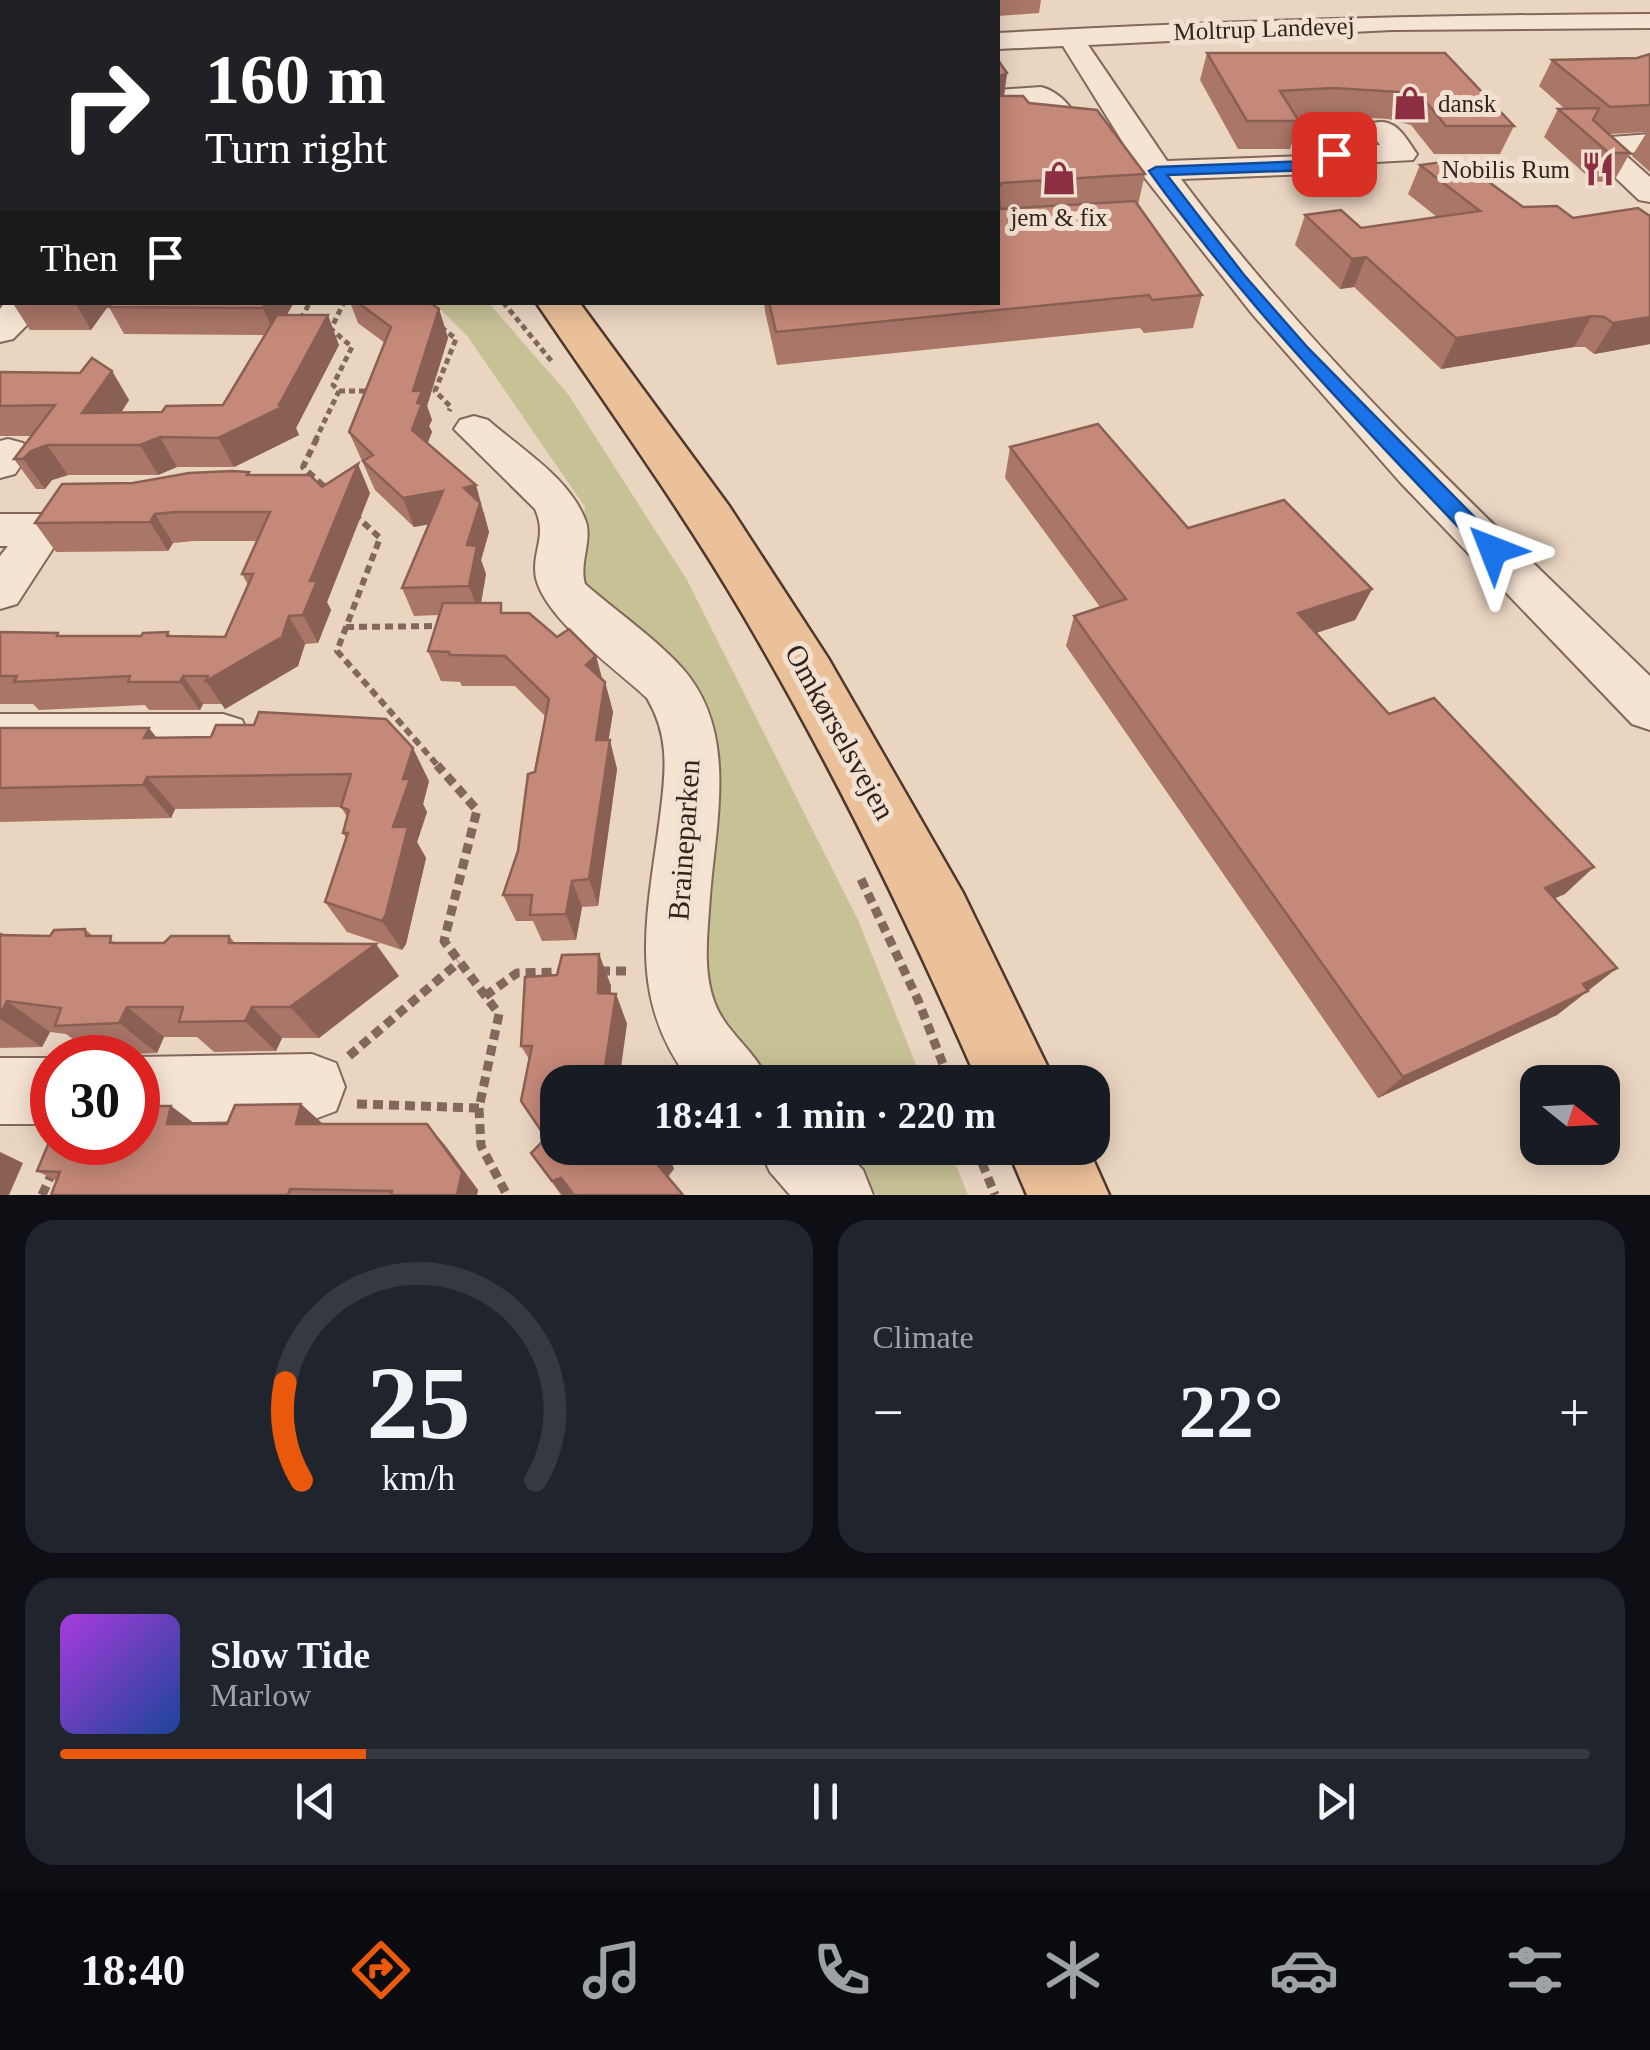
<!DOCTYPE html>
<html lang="en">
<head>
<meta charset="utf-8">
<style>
  :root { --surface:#171b24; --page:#20242c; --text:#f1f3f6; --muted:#9ea1a6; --line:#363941; --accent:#ea580c }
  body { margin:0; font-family:Georgia,serif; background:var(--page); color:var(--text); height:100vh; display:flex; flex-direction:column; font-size:38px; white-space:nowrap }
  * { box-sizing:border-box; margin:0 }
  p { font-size:32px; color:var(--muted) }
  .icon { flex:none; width:55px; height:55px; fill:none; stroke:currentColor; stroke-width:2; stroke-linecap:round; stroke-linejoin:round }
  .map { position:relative; height:1195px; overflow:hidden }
  .side { display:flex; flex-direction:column; gap:25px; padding:25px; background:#0d0f14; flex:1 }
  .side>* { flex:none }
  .banner { position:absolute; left:0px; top:0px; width:1000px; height:305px; box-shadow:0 5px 25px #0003; background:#202124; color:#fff; overflow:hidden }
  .needle { width:65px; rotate:108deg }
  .buttons { position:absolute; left:1520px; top:1065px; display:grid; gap:20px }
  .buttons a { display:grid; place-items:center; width:100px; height:100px; border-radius:20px; background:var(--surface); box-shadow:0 5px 25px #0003; font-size:50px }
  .speed { position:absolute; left:30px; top:1035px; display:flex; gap:20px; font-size:50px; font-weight:700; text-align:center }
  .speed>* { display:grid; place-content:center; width:130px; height:130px; border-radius:50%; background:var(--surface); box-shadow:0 5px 25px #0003; line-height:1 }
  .speed .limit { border:15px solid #d22; background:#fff; color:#111 }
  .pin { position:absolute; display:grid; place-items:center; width:85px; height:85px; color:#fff; margin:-42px; border-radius:20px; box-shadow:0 5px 15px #0006 }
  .me { position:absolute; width:110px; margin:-55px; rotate:315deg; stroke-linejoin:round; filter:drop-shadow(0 0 8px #0008) }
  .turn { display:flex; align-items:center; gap:35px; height:210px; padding:0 40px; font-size:45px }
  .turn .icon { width:130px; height:130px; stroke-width:2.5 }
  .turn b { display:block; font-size:70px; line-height:85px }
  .then { display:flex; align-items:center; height:95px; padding:0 40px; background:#0003; gap:20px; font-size:38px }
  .big { font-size:75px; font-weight:600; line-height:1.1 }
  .side .card { flex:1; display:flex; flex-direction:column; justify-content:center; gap:15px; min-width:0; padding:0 35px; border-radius:30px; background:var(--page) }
  .side .dial { align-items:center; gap:0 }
  .dial svg { height:260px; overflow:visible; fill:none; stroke:var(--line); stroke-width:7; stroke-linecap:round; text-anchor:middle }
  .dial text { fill:var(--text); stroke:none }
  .song { display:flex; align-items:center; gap:30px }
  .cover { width:120px; height:120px; border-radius:15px; background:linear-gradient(135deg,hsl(280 70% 55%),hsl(220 70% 35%)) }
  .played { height:10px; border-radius:5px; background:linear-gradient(90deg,var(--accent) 20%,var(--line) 20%) }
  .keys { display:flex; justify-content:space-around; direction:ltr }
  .heat { display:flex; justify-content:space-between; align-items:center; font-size:55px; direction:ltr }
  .side .tiles { flex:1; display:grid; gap:25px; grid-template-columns:1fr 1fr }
  .card:last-child { grid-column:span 2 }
  .trip { position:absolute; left:540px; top:1065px; width:570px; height:100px; border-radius:30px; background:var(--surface); box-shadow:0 5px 25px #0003; font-weight:600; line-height:100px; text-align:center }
  .dock { display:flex; height:160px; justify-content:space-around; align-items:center; background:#090b0e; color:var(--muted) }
  .dock .icon { width:70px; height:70px }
  .dock .on { color:var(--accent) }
  .dock b { font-size:45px; color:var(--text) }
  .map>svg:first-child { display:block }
</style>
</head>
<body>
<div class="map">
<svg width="1650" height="1195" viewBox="0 0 1650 1195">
  <rect width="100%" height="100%" fill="#ead5c1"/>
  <!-- green -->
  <g fill="#c7c296">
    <path d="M434,303h55l79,91 119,186 171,340 65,162h-157l-44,-44 -22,-74 -15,-281 -107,-106 7,-70 -117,-170z"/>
    <path d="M830,1148h119l19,47h-91z"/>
  </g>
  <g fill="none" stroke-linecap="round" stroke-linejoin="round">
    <!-- minor casing -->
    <g stroke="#82675a" stroke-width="4">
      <g id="minor">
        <path d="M1650,14v14l-258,2 -304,15 79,116 139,-5 11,-5 -17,-26 4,-6h20l19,27 37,-1 -12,-16 5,-6c23,-6 32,14 44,31l-4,6 -74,4 -28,10 -130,5c137,183 306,339 469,497v54l-18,-6 -232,-242 -147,-167 -108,-137 -82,-132 -65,3v-16c217,-12 434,-18 652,-19z"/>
        <path d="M0,65l2,1v17h-2z"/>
        <path d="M1041,87c13,3 24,13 32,24l-4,6h-20l-15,-13 -36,2v-16z"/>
        <path d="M1650,134v18l-27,1 27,24v25l-11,-2 -58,-55 4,-6z"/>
        <path d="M2,185v20l-2,1v-20z"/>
        <path d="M5,302h45l-37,37 -13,3v-33z"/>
        <path d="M474,416l14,4c33,29 83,59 98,102 6,19 -7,42 -1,62 32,28 70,54 98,85 55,63 33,151 27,227 -2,34 -8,72 4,105 11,32 43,50 54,81h-77c-68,-87 -42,-172 -30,-273 5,-41 8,-74 -14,-111 -32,-30 -101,-78 -111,-120 -5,-26 12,-41 -1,-69l-81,-80 6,-9z"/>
        <path d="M8,439l15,4 6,10 -14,21 -15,4v-37z"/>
        <path d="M0,514h43l16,5 6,11 -48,74 -17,5v-53l8,-10h-8z"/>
        <path d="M0,714h223l19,6 7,16 -7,16 -19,6h-223z"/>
        <path d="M312,1054l24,9 9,24 -9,24 -24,9 -174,3v-66z"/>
        <rect x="0" y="1058" width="52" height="66"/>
        <path d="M759,1148h83l21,22 10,25h-83l-20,-23z"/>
      </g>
    </g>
    <!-- major casing -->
    <g stroke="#4f372e" stroke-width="5">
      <g id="major">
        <path d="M88,0h34l1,2h-33z"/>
        <path d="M536,302h43l150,204 99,152 135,235 92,189h-77c-70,-160 -147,-318 -236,-469 -63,-107 -136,-208 -206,-311z"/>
        <path d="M1007,1148h81l21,47h-82z"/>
      </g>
    </g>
    <!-- path-far2 -->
    <g stroke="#82675a" stroke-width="5" stroke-dasharray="6 4" stroke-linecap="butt">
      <path d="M503,302l50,61"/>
      <path d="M301,319l9,-17"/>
      <path d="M441,327l15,12 -21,52 16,16 -2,4"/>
      <path d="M339,391h34"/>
      <path d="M315,441l24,-50 -6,-6 19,-38 -21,-18 13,-27"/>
    </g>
    <!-- path-far1 -->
    <g stroke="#82675a" stroke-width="6" stroke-dasharray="8 5" stroke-linecap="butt">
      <path d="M317,438l-14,29 24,22"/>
      <path d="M354,514l26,24 -43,113 103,117"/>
      <path d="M346,627l98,-1"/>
    </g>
    <!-- path -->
    <g stroke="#82675a" stroke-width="9" stroke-dasharray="10 6" stroke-linecap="butt">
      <path d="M861,879l57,121 32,82"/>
      <path d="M600,971h32"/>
      <path d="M485,996l32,-23 45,-1"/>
      <path d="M349,1056l110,-94"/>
      <path d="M357,1104l122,4 20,-94 -55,-73 33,-131 -40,-45"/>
      <path d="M479,1108l2,38 26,49"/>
      <path d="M976,1148l19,47"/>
      <path d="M42,1195l11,-24"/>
    </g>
    <!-- minor -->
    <use href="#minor" fill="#f6e4d3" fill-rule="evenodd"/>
    <!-- major -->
    <use href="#major" fill="#ebc19a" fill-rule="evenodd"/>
  </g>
  <!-- wall -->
  <g fill="#a97668">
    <path d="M884,0h157l-2,13 -41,3v-14h-113z"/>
    <path d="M2,7v40h-2v-38z"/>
    <path d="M1207,53h238l69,73 -14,28h-66l-23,-29 -23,-6 -64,-4 -27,2 2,4 -9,28h-52l-38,-69z"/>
    <path d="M1650,54v118l-18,-16 15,-24 -38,2 21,19 -16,28 -20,1 -50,-45 14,-28h7l-26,-23 13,-26 85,-2z"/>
    <path d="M998,60l9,13 -3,23 25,7 116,71 -7,31 64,90 -9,33 -49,5 -4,-5 -363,37 -12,-54 -1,-9h234z"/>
    <path d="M1420,165l103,42 50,11 77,-2v128l-56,10 -9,-7h-11l-133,22 -87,-82 -14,2 -45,-44 10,-30 56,13 76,-11 -29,-23z"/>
    <path d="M2,228v73l-2,3v-75z"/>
    <path d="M12,302h99l-20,28h-61z"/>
    <path d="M112,302h182l-7,13 52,30 -43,83 3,7 -65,32h-57l-19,8h-90l-16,5 -7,9h-9l-22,-30 18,-23h-32v-64l80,1 32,-2 17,29 -8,13 41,-1 61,-7 42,-70 -141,-1 -15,-27z"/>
    <path d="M350,302h79l10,7 9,29 -21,68 5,14 -3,6 3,6 -5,11 58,71h-1l5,18 -8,28 5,14 -5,29 115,53 6,23 3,3 8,30 -5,28 9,29 -19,137 -16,1 -6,33 -34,1 -9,-20h-17l-13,-26 15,-44 27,-135 -30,-30h-53l-2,-4 -19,-1 -13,-30 11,-36 -25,1 -12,-28 27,-64 -15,3 -39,-37 -26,-58 36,-89 -27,-20z"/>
    <path d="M1010,447l178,81 184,61 -17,31 -39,13 73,81 176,180 -11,4 63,70 -60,47 -179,83 -312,-452 8,-30 26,-9 -95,-129z"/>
    <path d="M249,472l2,3 71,12 48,6 -43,109 4,8 -13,33 -13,1 -7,22 -73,43 -3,-5h-19l-3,6h-51l-4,-5 -106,5 -6,-6h-33v-72l62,4h79l27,-4 3,4 54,1 23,-52 -6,-11 15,-33h-63l-21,2 -5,8 -112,1 -21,-29 98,-40z"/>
    <path d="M0,728l156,10 273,43 -6,23 4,8 -10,30 9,16 -20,86 -4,6 -55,-18 -22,-30 21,-64 -3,-5 4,-16 -6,-10 -166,2 -4,9 -171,4z"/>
    <path d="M85,929l8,7 26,7h45l65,-7 6,7 164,33 -80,62h-37l-6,13 -62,1 -17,-15h-33l-7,16 -61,3 -30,-22 -16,-2 -8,15 -42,1v-116l5,3 45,1z"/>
    <path d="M599,954l12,32 -1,7 6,1 11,30 -69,124h108l8,21 -6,8 15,18h-122l-30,-42 14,-14 -16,-80 -8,-13 36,-71z"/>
    <path d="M196,1124h127l121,20 34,46 -1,5h-426l6,-14 -20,-10z"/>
  </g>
  <!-- shaded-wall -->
  <g fill="#8a6055">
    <path d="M1007,73l-4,29 -5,3v-28z"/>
    <path d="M1366,257l-12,30 -14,2 12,-30z"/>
    <path d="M75,302h36l-20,28z"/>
    <path d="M266,302h28l-19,33 -12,-27z"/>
    <path d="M439,309l9,29 -21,68 5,14 -3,6 3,6 -10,26 -10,-28 1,-39z"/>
    <path d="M328,315l11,30 -43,83 3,7 -65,32 -16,-29 61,-33z"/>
    <path d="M1592,316l-18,31 -133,22 15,-31z"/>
    <path d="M1650,317v27l-56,10 19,-31z"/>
    <path d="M112,371l17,29 -28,43 -19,-30z"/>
    <path d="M160,437l17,30 -19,8 -18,-30z"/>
    <path d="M47,445l21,30 -16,5 -7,9 -22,-30 8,-8z"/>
    <path d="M358,464l12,29 -43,109 4,8 -13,33 -15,-28 7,-34z"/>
    <path d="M476,485l13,47 -8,28 5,14 -7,40 -10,-28 -5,-98z"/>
    <path d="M443,491l10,29 -39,7 -11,-29z"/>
    <path d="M155,514l18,29 -5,8 -18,-29z"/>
    <path d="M1372,589l-17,31 -72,24 15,-31z"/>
    <path d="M289,616l16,28 -7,22 -73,43 -19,-28z"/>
    <path d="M596,656l8,30 -18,-21z"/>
    <path d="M183,676l20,28 -3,6 -20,-28z"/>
    <path d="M605,682l8,30 -9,57 -8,-29z"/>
    <path d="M149,728l27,34 -32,-24z"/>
    <path d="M610,740l7,29 -19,137 -9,-27z"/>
    <path d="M413,748l16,33 -6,23 4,8 -10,30 9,16 -20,86 -4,6 -20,-29 11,-94 10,-48z"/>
    <path d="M147,777l28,32 -4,9 -28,-33z"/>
    <path d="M1594,867l-29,27 -47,20 27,-26z"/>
    <path d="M572,881l10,26 -6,33 -10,-26z"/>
    <path d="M376,944l23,32 -80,62 -29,-31z"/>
    <path d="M599,954l12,32 -1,38 -12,-31z"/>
    <path d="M1617,968l-60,47 -179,83 25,-21 180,-93z"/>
    <path d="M616,994l11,30 -8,58h-7l-7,-15z"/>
    <path d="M7,1001l43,31 -8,15 -42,-28v-5z"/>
    <path d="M127,1007l37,30 -7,16 -38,-30z"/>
    <path d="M252,1007l30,31 -6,13 -31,-30z"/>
    <path d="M301,1104l22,20h-27z"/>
    <path d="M171,1106l27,20 -31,-2z"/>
    <path d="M427,1124l17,20 34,46 -1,5h-20z"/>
    <path d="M662,1148h4l8,21 -12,13 -10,-24z"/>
    <path d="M0,1152l23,11 -14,32h-9z"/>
    <path d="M561,1178l11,17h-10l-10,-14z"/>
  </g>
  <!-- building -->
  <g fill="#c58979" stroke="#8a6055" stroke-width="2.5">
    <path d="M15,0h41l4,2h-49z"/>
    <path d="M273,0h442l-2,2h-442z"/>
    <path d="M890,0h110l-36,2h-73z"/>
    <path d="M2,7v16h-2v-14z"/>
    <path d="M1207,53h238l69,73h-68l-24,-29 -23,-5 -66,-4 -53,3 19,30h-52z"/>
    <path d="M1650,54v51l-40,2 -58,-47 85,-2z"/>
    <path d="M998,60l9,13 -9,4 1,19h24l6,7 68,7 48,64 -143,9 -4,4 2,22 135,-8 67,94 -50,5 -3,-5 -373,37 -7,-30h229z"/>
    <path d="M1599,108l-6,12 37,33h-21l-51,-44z"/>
    <path d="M1459,160l64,47 34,-1 16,12 65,-10 12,8v101l-37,6 -9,-6 -12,-1 -136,22 -90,-81 -14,2 -47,-44 36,-5 20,18 119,-17 -60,-46z"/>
    <path d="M2,228v34h-2v-33z"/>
    <path d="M112,302h154l-3,6 -154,-1z"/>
    <path d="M357,302h72l10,7 -26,82h9l-5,12 5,1 -10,26 64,55 -12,3 16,15 -13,42 10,1 -8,40 -67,2 41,-97 -40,7 -40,-37 10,-6 -24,-23 42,-105z"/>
    <path d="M277,315h51l-49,90h7l-68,33 -58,-1 -20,8h-93l-16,6 -8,8h-9l41,-54 -55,1v-34l80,1 12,-15 20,13 -30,42 80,-1 4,-6 57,-1z"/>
    <path d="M1098,424l90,104 96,-28 88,89 -74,24 91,101 45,-16 160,169 -49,21 72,80 -34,16 5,7 -185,86 -329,-461 52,-17 -116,-152z"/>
    <path d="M358,464l-48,117h7l-14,34 -14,1 -7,21 -76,44 2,-5h-25l-3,6h-52l2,-6 -116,6 3,-6h-17v-44l58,1 -1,3h84l2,-3 25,-1 -1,4 58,1 28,-63h-11l28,-62h-94l-21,2 -5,8 -115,1 27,-39 71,-1 56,-10 43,-2 17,1 -2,3h63l12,12z"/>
    <path d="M443,603h58v10h28l28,24 12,-8 27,27 -10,9 19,17 -9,58h14l-21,139 -17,2 -6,33 -36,1 2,-20h-29l15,-44 10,-77 7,-2 14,-73 -44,-43 -55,-1 -1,-3 -21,-1z"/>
    <path d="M259,712l127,7 27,29 -10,31h7l-17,48h15l-22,87 -4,7 -57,-19 23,-69h-5l6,-23 -8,-3 10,-33 -204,3 -4,8 -143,3v-60h149l-5,10 67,-1 5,-12h38z"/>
    <path d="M85,929l1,7h25l-1,7h54l7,-7h58v7l147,1 -86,63h-38l-7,14 -66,1 4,-15h-56l-8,16 -64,3 6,-18 -54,-7 -7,13v-79l50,1 4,-6z"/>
    <path d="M599,954l-1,39 18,1 -11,73 12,15h-59v66h104l-10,10 31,37h-109l-13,-17 -9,3 -21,-28 15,-15 -25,-37 11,-55h-11l4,-69 32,-2 5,-20z"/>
    <path d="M301,1104l-5,20h131l35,48 -5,23h-66l1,-4 -102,-2 -2,6h-237l9,-23 -23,-1 15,-36v7h86v-36h33l-4,18h60l8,-19z"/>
  </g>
  <!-- route -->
  <path fill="#1a73e8" stroke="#114b97" stroke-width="2.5" d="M1334,150l6,1v7l-29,12 -144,5 77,100 64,73 193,196 3,6 -3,5h-16c-118,-124 -236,-245 -336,-384l7,-4 152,-6z"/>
  <!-- icons -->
  <defs>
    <g id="shop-bare" transform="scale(2.7)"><path d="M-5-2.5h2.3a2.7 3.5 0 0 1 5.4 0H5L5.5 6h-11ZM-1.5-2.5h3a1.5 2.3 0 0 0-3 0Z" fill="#8c2f42" stroke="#f2e1d0" stroke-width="2.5" paint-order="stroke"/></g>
    <g id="restaurant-bare" transform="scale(2.7)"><path d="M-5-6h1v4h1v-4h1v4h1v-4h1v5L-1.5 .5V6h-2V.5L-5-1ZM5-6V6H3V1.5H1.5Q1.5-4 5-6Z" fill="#8c2f42" stroke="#f2e1d0" stroke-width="2.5" paint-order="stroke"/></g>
  </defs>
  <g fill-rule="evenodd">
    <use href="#shop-bare" x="1410" y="103"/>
    <use href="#restaurant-bare" x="1598" y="169"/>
    <use href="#shop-bare" x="1059" y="178"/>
  </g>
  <g text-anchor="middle" stroke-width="10" stroke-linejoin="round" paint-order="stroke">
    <!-- far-street labels -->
    <g font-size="25" fill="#32231d" stroke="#f2e1d0">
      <text transform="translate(1264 28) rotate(-2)" y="9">Moltrup Landevej</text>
    </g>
    <!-- far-poi labels -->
    <g font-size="25" fill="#32231d" stroke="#f2e1d0" text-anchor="start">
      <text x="1438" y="112">dansk</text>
      <text x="1570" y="178" text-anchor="end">Nobilis Rum</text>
      <text x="1059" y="226" text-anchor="middle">jem &amp; fix</text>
    </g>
    <!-- street labels -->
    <g font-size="30" fill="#32231d" stroke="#f2e1d0">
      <text transform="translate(840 732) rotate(61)" y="10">Omkørselsvejen</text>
      <text transform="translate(684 840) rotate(-86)" y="10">Braineparken</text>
    </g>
  </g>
</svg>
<div class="buttons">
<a><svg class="needle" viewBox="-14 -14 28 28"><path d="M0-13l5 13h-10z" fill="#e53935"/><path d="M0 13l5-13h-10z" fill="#9ea1a6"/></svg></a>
</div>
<div class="speed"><div class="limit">30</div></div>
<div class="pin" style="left:1334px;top:154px;background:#d93025"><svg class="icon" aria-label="arrive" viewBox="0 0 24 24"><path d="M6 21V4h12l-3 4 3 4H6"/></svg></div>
<svg class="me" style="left:1493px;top:550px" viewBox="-20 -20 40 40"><path d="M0-17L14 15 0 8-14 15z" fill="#1a73e8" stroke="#fff" stroke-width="4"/></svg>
<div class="trip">18:41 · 1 min · 220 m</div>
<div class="banner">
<div class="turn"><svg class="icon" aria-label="right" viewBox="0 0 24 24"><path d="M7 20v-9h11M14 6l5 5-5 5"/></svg><div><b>160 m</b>Turn right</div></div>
<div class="then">Then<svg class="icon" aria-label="arrive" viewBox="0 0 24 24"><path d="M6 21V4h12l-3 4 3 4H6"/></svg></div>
</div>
</div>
<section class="side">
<div class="tiles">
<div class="card dial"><svg viewBox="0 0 100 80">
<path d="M14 69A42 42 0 1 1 86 69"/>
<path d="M14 69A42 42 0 0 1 9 39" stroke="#ea580c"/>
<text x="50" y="56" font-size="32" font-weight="700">25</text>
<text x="50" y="72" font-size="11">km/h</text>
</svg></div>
<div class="card"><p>Climate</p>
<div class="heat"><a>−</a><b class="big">22°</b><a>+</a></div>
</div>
<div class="card">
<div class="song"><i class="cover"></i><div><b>Slow Tide</b><p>Marlow</p></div></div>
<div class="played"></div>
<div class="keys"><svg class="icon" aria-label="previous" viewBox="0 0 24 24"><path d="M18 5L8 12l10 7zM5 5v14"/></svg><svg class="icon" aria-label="pause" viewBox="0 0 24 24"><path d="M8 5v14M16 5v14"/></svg><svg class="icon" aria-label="next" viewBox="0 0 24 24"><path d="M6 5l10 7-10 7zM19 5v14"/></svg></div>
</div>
</div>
</section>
<nav class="dock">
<b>18:40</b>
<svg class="icon on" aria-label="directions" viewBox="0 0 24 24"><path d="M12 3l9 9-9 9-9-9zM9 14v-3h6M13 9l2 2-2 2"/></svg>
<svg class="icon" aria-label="music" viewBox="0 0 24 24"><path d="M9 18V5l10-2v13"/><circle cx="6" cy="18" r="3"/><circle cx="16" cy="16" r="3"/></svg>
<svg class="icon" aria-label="phone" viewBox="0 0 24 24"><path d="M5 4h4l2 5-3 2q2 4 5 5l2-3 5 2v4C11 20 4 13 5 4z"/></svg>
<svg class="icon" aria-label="climate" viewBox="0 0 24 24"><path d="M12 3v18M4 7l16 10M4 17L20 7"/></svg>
<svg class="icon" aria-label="car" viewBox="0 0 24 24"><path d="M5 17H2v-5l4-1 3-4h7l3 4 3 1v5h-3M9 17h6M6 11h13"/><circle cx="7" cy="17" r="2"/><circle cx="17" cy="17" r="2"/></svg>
<svg class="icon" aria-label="filters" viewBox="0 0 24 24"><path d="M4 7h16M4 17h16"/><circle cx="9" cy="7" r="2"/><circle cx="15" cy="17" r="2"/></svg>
</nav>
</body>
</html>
